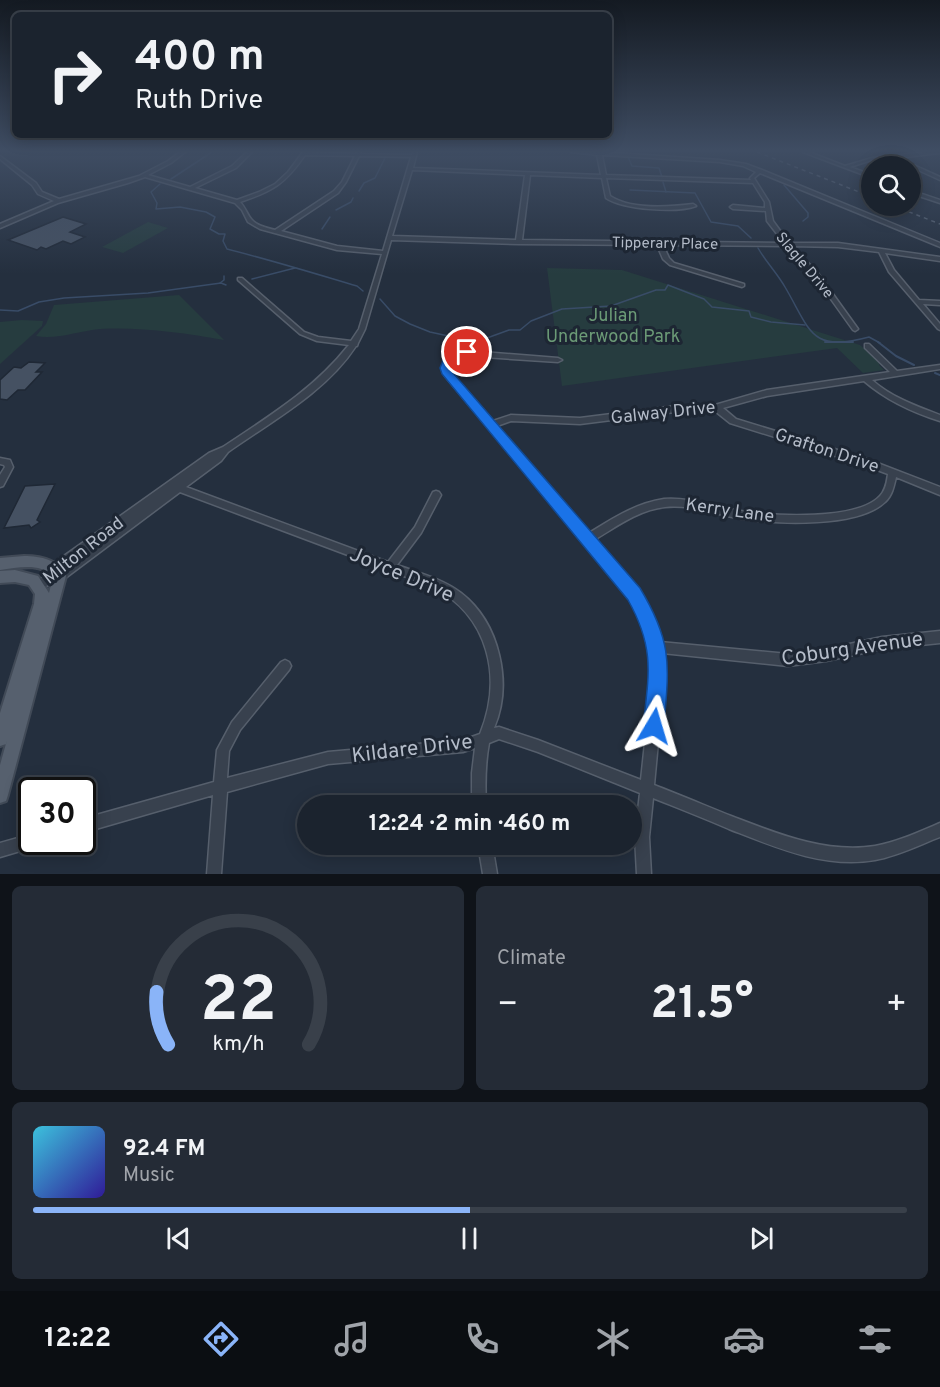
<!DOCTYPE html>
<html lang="en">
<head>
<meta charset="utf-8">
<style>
  :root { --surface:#1b232e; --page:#242b36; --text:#f1f3f6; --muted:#a0a4aa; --line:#39404a; --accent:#8ab4f8 }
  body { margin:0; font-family:Overpass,sans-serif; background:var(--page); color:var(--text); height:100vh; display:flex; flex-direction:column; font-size:22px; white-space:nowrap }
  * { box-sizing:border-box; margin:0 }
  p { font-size:20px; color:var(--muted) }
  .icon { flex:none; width:33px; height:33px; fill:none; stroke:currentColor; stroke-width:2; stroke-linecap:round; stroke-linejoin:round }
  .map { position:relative; height:874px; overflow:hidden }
  .side { display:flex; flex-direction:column; gap:12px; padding:12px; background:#0f1319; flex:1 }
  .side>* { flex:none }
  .hud { position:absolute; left:12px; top:12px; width:600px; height:126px; border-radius:9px; box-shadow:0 3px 15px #0003,0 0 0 2px var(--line); background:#1b232e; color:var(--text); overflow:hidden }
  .buttons { position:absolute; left:861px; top:156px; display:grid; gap:12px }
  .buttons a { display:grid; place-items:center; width:60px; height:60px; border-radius:50%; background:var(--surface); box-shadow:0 3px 15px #0003,0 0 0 2px var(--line); font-size:30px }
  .speed { position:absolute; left:18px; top:777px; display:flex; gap:12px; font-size:30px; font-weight:700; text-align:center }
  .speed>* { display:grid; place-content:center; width:78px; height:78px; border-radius:50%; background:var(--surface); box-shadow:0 3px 15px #0003,0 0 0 2px var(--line); line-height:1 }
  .speed .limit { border:3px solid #111; border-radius:9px; background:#fff; color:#111 }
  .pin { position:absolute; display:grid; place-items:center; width:51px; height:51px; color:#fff; margin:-26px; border:3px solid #fff; border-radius:50%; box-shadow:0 2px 6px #0007 }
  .me { position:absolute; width:66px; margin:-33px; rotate:7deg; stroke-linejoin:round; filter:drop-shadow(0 0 4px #0008) }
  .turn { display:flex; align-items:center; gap:21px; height:126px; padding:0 24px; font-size:27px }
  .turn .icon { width:78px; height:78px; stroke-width:2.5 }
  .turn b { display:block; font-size:42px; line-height:51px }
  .big { font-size:45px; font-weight:700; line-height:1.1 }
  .side .card { flex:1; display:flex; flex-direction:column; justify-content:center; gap:9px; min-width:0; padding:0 21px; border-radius:9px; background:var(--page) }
  .side .dial { align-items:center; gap:0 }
  .dial svg { height:156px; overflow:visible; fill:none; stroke:var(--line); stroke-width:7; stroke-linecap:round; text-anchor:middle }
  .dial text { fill:var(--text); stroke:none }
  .song { display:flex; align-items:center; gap:18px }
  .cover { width:72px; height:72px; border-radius:9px; background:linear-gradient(135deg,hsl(190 70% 55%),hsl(250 70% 35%)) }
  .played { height:6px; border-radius:3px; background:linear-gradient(90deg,var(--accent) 50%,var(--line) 50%) }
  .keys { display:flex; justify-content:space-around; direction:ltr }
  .heat { display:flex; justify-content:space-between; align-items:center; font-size:33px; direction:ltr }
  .side .tiles { flex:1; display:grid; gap:12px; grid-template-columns:1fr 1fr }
  .card:last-child { grid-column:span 2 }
  .trip { position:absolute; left:297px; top:795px; width:345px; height:60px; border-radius:30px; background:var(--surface); box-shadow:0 3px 15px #0003,0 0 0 2px var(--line); font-weight:700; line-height:60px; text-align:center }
  .dock { display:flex; height:96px; justify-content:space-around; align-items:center; background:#0b0e12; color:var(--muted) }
  .dock .icon { width:42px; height:42px }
  .dock .active { color:var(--accent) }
  .dock b { font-size:27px; color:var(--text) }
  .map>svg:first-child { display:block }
</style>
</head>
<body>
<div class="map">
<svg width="940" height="874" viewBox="0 0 940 874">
  <rect width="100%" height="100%" fill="#242f3e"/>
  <!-- green -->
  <g fill="#263c3f">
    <path d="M148,222l20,6 -45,25 -21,-6z"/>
    <path d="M547,268l75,2 238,75 20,18 -1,2 5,5 -21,3 -26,-25 -275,38z"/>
    <path d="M179,295l45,45c-41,-7 -82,-13 -124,-11 -21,2 -44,11 -64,7l10,-12 8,-19z"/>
    <path d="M22,320l21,1 -1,5 -42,38v-42z"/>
  </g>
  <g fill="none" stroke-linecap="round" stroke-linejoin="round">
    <!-- stream-far1 -->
    <g stroke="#394c67" stroke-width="1.5">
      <path d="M628,157l4,9 27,2 3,9"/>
      <path d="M171,179l41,-27"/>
      <path d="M663,182l3,10"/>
      <path d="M160,184l-9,8 6,11 -1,6 24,-2 26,5 9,5 -5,12 9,5h6l-2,7 4,8c44,11 86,24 130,37l6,5"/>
      <path d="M784,185l24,28v4l-5,4"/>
      <path d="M630,190l65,3 16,29 27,4 13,12"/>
      <path d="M359,191l5,-8 11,-5 10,-20"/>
      <path d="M336,210l15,-8 2,-4"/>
      <path d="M322,229l8,-12"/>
      <path d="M758,248c8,14 19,25 27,39 26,44 25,66 84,50l11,6"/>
      <path d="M252,279l43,-11"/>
      <path d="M220,283l4,-3v-4"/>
      <path d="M380,299l15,17 15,8 20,8 46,10 33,-12h11l11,-9 31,-12 49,-3 45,-16h9l3,-5 36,14 8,8 37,4 2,6 20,5 34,3"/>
      <path d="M0,310l18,1 21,-9 25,-4 84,-5 73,-10 5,2"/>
    </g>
    <!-- stream -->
    <g stroke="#394c67" stroke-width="2">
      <path d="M474,342h3"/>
      <path d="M825,342h28"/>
      <path d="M878,342l18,14 18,9"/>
      <path d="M935,373l5,2"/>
    </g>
  </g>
  <!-- building -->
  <g fill="#455162" stroke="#1f2835" stroke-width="1.5">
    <path d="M63,217l23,7 -16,8 15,5 -14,7 -8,-3 -17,8 -5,-2 -4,3 -29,-10z"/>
    <path d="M29,362l16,1 -9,9h6l-17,18h-7l-11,10 -7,-1v-19l14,-13 7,1z"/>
    <path d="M55,484l-18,36 3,2 -9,6 -2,-3 -25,3 21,-42z"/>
  </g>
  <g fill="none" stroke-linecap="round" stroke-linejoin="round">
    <!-- minor casing -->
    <g stroke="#565f6c" stroke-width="3">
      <g id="minor">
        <path d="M180,152h5l-14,11 -23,12 42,12 42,-21 15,-14h5l-16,16 -41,20 42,12 22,-8 16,-8 13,-12 15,-20 53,2 1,-2h4l-1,2 52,1 1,-3h4l-4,16 188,7 -4,-20 -26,-3h29l120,8 26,4 16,6 178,73v4l-2,-1 -178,-73 -6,5 15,24 4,19 16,22h49l102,14v4l-55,-8 9,17 25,30 21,1v4l-17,-1 17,20v6l-2,-1 -49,-57 -10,-20 -41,-5 -46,-1 25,26 41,57 -3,2 -2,-1 -40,-56 -21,-20 -6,-8 -123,-1 6,13 5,5 70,21v2l-2,1 -72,-22 -7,-6 -6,-14 -138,-1 -128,-4 -26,89 -7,14 -1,3h-1c-30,46 -84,75 -128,106l-7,9 -35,26 202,75 27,-35 18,-35 3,-1 3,1 2,3 -20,38 -24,32c22,8 46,14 64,28 39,30 52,91 33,135l5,-1 39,13 103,40 12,-112 -6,-39 -17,-32 -185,-221 -3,-8 7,-17 9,-1 100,8 4,2 -4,2 -104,-7 -4,13 1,5 42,48 18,-6 69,3 95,-12 40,-1 52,-15 123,-18 -25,-24v-4h4l28,27 43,-6v4l-68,11c19,17 44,26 68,35v6c-28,-9 -54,-21 -76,-40l-97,15 -44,12 13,11 131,40 73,28v8l-44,-18c-2,9 -4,19 -11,25 -27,26 -107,22 -143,17 -26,-4 -51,-15 -77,-12 -27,3 -49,20 -71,33 27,31 59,61 66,102l128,12 38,-5 56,-12 58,-6v12l-58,6 -56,12 -38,5 -126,-13 3,15 -11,117c26,10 52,21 77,31 45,17 94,38 144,30 22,-4 44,-14 65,-23v14c-21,8 -42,19 -65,23 -50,9 -100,-13 -146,-31 -25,-11 -51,-21 -76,-31l-4,39 2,37h-14l-2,-37 5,-44 -102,-41 -39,-13 -10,4c-4,21 -4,41 -3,63h-14v-33l3,-25 -12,4 -135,12 -101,28 -6,82h-14l6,-79 -131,38v-14l132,-37 3,-32 15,-28 49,-60 4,-2 4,2 2,4 -2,4 -49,60 -11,21 -2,27 101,-26 135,-12 17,-6c23,-56 9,-118 -47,-147l-253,-95 -116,87 -26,10 -4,-2 -1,-3 1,-3 16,-6 -3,-1 -1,-3 1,-3 162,-115 14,-6c45,-30 91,-58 125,-101l1,-1 -32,-4 -17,-7 -62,-54v-2h4l62,54 14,5 33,4 8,-12 23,-75 -45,-4 -77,-21 -12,-7 -6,-12 -7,-7 -90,-26 -17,6 -70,20 -58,25v-4l54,-23 -16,-7 -6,-9 -32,-26v-3l36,27 6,9 17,7 80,-23 29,-15zM305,155l50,1 -13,26 -8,9 -59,39c-7,-2 -18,-4 -23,-10 -5,-5 -6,-12 -12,-18 33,-11 45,-18 65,-47zM602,155l118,7 23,4 13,6 -6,6 1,2 -145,-5zM359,156l52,1 -28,94 -46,-5 -56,-15 57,-38 8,-11zM412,170l113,5 -9,65 -124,-4zM530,175l72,3 4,20c18,12 71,15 90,8l-3,-2c-24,3 -62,6 -83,-8l-4,-18 147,5 12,19v6l-32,-3 -3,2 3,2 33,2 1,10 17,22 -262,-3zM715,411l15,12 131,41 27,10c-1,7 -2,16 -8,22 -23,25 -106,20 -139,15 -25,-4 -51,-14 -77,-12 -28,4 -52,20 -75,34l-92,-107 14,-5 69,3 95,-12z"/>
        <path d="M803,152h6l36,14 27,-8 54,-6h14l-1,1 -41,5 42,19v3l-48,-22 -20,2 -22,7 22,8v3z"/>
        <path d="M910,190l30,10v3l-30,-10z"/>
        <path d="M0,458l10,2 3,7 -10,19 -3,1v-12l5,-8 -1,-2 -4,-1z"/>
        <path d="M32,834v8h7l-2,4 -37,11v-14z"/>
        <path d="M478,844h14l5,30h-14z"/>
      </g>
    </g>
    <!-- major casing -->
    <g stroke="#414a57" stroke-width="4">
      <path id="major" d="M24,556c17,0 35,4 42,20l-58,219 -2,6 -6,2v-38l7,-25 -1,4 -6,2v-33l34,-109 1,-10 -6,-9 -14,-3 -15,1v-12l15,-1 23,6 11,17 4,-16c-13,-15 -35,-9 -53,-7v-12z"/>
    </g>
    <!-- minor -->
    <use href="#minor" fill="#38414e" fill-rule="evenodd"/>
    <!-- major -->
    <use href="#major" fill="#56606e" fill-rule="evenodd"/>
    <!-- rail -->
    <g stroke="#5a6575" stroke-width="1.5" stroke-dasharray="4 4" stroke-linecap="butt">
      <path d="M757,152l115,45"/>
      <path d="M894,206l46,18"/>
    </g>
  </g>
  <!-- sky -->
  <linearGradient id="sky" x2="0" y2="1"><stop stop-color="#141a22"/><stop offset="0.55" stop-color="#3f4d63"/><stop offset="1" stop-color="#3f4d63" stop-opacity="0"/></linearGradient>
  <rect width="940" height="274" fill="url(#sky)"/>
  <!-- route -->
  <path fill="#1a73e8" stroke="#114b97" stroke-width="1.5" d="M467,348l5,4 -1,3 -15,2 -4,11 1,5 187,215c33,55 29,77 24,138l-3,8 -7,2 -8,-2 -3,-8c6,-52 12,-78 -15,-126l-186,-226 -2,-6 7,-18z"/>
  <g text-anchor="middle" stroke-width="6" stroke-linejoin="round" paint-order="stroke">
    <!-- far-street labels -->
    <g font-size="15" fill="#b4bcc9" stroke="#1d2633">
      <text transform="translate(665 243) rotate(1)" y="5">Tipperary Place</text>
      <text transform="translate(805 265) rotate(50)" y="5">Slagle Drive</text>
    </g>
    <!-- park labels -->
    <g font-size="18" fill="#6b9a76" stroke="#1d2633">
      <text x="613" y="321">Julian<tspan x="613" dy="21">Underwood Park</tspan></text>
    </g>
    <!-- street labels -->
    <g font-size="18" fill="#b4bcc9" stroke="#1d2633">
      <text transform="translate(663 412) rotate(-6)" y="6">Galway Drive</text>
      <text transform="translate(827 450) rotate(18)" y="6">Grafton Drive</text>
      <text transform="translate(730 510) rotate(8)" y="6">Kerry Lane</text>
      <text transform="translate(83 550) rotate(-38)" y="6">Milton Road</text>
    </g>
    <!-- near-street labels -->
    <g font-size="21" fill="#b4bcc9" stroke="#1d2633">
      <text transform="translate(402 574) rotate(23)" y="7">Joyce Drive</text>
      <text transform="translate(852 648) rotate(-8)" y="7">Coburg Avenue</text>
      <text transform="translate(412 748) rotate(-7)" y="7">Kildare Drive</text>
    </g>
  </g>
</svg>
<div class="buttons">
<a><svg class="icon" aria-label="search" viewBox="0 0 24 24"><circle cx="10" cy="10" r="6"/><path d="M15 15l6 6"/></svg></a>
</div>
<div class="speed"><div class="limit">30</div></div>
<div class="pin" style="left:467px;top:352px;background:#d93025"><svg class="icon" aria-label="arrive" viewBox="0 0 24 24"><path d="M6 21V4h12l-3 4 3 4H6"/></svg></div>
<svg class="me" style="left:654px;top:726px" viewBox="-20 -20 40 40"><path d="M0-17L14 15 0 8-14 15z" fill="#1a73e8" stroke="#fff" stroke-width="4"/></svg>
<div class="trip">12:24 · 2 min · 460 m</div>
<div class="hud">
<div class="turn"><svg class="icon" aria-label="right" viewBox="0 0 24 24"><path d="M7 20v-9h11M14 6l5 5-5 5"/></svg><div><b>400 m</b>Ruth Drive</div></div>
</div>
</div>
<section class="side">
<div class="tiles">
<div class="card dial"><svg viewBox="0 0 100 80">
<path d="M14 69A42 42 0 1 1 86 69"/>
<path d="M14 69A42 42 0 0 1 8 42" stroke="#8ab4f8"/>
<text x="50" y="56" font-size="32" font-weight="700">22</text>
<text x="50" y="72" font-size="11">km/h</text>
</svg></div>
<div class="card"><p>Climate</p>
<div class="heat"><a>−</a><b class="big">21.5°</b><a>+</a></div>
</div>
<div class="card">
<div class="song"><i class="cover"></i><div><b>92.4 FM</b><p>Music</p></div></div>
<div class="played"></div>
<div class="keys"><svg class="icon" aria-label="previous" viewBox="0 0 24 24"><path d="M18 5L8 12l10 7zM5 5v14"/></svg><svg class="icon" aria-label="pause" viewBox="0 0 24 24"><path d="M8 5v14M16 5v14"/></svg><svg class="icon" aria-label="next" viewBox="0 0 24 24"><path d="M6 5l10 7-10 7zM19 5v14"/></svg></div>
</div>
</div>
</section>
<nav class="dock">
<b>12:22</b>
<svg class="icon active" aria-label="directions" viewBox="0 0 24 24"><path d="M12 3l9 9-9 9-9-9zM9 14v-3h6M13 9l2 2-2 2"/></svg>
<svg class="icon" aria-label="music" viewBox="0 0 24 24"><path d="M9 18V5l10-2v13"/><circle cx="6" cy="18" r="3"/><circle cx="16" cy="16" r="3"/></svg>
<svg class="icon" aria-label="phone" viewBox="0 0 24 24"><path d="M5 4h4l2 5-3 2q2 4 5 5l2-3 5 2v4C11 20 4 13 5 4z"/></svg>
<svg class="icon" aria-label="climate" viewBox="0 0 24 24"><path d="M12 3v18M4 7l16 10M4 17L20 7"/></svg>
<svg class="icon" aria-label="car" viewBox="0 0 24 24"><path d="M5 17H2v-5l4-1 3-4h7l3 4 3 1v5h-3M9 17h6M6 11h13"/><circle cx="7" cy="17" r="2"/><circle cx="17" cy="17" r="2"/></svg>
<svg class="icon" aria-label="filters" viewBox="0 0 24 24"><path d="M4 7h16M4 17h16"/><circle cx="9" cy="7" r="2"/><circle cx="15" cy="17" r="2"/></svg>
</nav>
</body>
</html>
